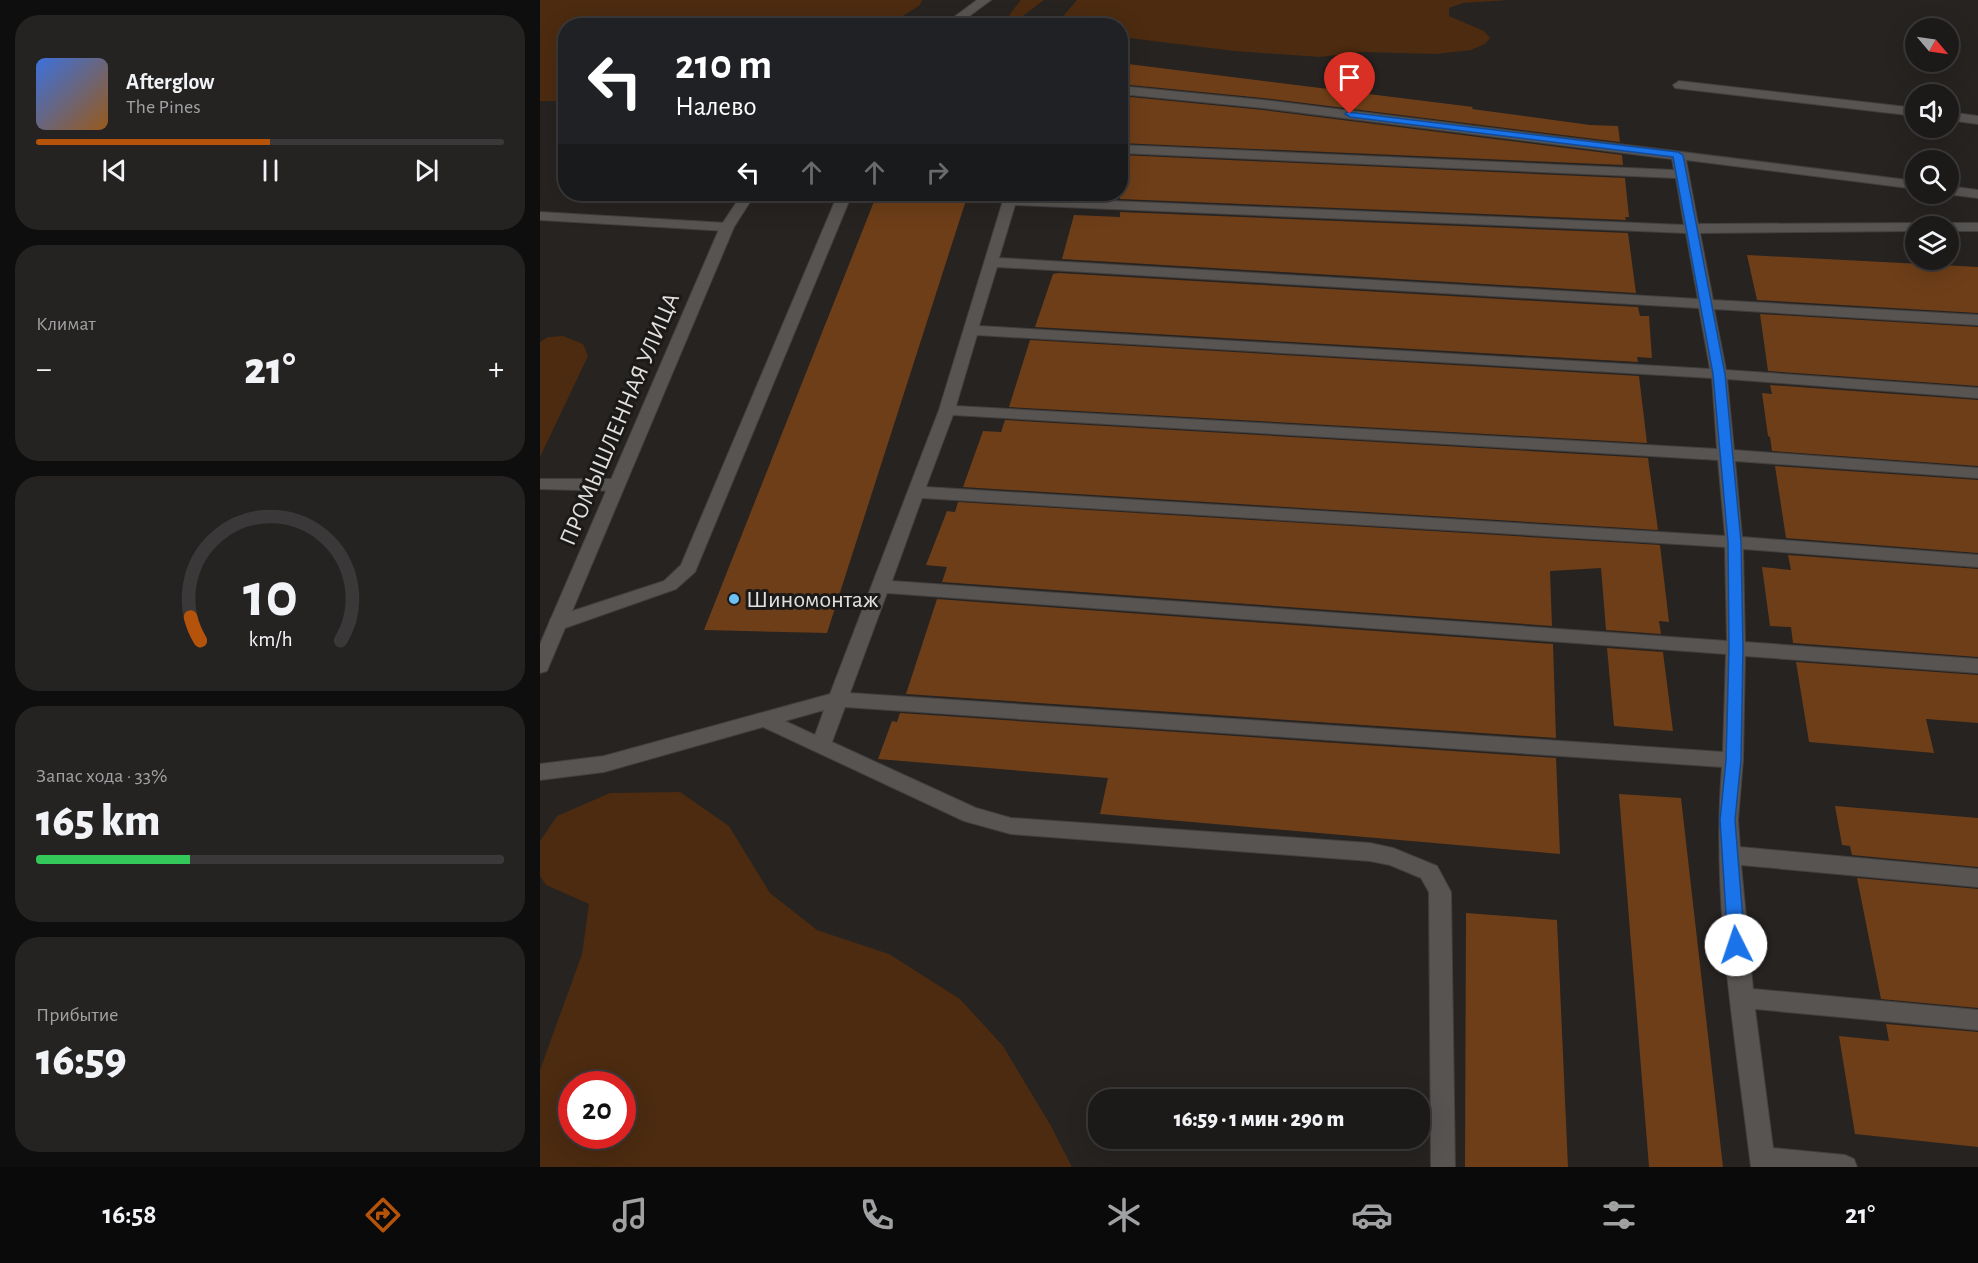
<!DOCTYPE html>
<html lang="ru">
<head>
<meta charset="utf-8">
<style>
  :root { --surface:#1c1a19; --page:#252322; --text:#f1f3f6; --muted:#a0a1a2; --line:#3a3838; --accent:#b45309 }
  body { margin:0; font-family:"Alegreya Sans",sans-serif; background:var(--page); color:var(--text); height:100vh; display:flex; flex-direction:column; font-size:22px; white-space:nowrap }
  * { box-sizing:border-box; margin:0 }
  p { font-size:20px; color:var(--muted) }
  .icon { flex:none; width:33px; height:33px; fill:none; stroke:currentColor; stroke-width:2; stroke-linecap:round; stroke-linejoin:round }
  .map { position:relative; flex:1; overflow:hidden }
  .details { display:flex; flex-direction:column; gap:15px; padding:15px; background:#0f0e0e; width:540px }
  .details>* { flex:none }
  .hud { position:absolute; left:18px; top:18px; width:570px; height:183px; border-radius:24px; box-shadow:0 6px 24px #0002,0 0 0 2px var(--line); background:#202124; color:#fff; overflow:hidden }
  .needle { width:39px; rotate:119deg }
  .buttons { position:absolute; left:1365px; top:18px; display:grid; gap:12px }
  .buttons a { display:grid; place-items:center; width:54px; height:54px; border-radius:50%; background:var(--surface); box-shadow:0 6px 24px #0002,0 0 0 2px var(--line); font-size:30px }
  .speed { position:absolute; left:18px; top:1071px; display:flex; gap:12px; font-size:30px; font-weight:700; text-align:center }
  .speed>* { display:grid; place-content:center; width:78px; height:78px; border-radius:50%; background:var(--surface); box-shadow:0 6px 24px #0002,0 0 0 2px var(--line); line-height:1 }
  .speed .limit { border:9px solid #d22; background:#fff; color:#111 }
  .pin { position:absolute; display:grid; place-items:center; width:51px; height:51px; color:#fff; margin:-62px -26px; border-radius:50% 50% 50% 0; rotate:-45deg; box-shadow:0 0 6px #0007 }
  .pin .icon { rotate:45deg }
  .me { position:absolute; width:66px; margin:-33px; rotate:356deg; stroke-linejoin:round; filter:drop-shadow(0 0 4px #0008) }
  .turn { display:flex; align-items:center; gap:21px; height:126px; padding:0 18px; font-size:27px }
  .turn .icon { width:78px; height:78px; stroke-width:2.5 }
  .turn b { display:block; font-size:42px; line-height:51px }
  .lanes { display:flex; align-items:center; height:57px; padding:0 18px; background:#0003; justify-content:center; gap:30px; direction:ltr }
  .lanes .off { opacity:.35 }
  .big { font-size:45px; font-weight:800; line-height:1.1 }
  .details .card { flex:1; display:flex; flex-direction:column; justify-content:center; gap:9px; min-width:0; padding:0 21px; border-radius:24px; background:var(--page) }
  .details .dial { align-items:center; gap:0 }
  .dial svg { height:156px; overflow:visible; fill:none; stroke:var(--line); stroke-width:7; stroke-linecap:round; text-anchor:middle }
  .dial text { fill:var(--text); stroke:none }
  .song { display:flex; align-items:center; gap:18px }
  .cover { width:72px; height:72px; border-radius:9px; background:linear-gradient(135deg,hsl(220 70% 55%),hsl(30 70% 35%)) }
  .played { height:6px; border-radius:3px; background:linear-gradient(90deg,var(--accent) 50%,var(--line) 50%) }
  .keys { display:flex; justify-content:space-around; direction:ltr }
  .heat { display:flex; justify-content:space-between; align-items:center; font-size:33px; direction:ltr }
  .charge { height:9px; border-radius:4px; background:linear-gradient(90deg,#34c759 33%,var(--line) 0) }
  .trip { position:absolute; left:548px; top:1089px; width:342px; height:60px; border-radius:24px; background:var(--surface); box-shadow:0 6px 24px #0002,0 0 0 2px var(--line); font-weight:800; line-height:60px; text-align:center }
  .tabs { display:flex; height:96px; justify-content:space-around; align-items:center; background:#0b0a0a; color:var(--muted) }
  .tabs .icon { width:42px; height:42px }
  .tabs .selected { color:var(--accent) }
  .tabs b { font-size:27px; color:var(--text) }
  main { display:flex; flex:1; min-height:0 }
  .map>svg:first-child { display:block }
</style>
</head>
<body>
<main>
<section class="details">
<div class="card">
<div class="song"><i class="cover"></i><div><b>Afterglow</b><p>The Pines</p></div></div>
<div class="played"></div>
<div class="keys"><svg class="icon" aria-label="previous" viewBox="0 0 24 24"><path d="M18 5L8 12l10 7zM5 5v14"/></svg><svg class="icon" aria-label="pause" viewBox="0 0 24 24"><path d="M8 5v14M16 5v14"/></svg><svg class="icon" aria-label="next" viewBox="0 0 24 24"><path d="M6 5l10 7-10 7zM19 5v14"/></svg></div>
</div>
<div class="card"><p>Климат</p>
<div class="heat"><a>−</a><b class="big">21°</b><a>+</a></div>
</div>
<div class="card dial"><svg viewBox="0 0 100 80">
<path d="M14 69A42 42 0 1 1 86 69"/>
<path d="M14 69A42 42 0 0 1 9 57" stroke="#b45309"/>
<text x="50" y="56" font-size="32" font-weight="700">10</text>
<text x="50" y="72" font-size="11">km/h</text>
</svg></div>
<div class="card"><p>Запас хода · 33%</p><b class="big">165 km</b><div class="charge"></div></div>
<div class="card"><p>Прибытие</p><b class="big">16:59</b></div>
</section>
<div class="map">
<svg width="1438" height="1167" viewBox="0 0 1438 1167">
  <rect width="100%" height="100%" fill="#262321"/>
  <!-- green -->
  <g fill="#4c2b10" fill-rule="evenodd">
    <path d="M0,0h382l-2,5 -31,20 -323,1 -1,75h-25z"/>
    <path d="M481,0h23l-21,16 -9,2 -5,-3z"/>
    <path d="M537,0h433l-47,3 -14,5v8l35,15 6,7 -5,6 -14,6 -34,4 -76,-2 -41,5 -86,-6 -113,-14 -1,-11 -50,-1 -6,-10z"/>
    <path d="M23,336l20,8 5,12 -48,101v-115l8,-5z"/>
    <path d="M140,792l49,34 41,67 47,37 72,24 71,45 43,47 48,80 21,41h-532v-97l42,-116 7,-50 -43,-19 -6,-9v-35l17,-25 53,-23zM82,1084v52h-50v-52z"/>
  </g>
  <!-- building -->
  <g fill="#6e3e18">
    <path d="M580,63l353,44 -1,2 118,16 28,1 2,16 -357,-44 -143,-14z"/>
    <path d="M580,96l143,14 359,45 1,10 -503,-22z"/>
    <path d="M580,155l505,23 4,39h-4l1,3 -506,-21z"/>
    <path d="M337,194h91l-141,439 -123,-3z"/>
    <path d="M580,212l508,21 8,60 -574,-34 12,-44 46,2z"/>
    <path d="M1207,255l231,12v46l-221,-13z"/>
    <path d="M518,273l580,34 2,9h9l3,42 -15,-1 1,5 -603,-35 18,-53z"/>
    <path d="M1220,314l218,13v59l-210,-15z"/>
    <path d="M490,340l609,36 8,67 -638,-36z"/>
    <path d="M1230,385l208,15v66l-206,-15 -2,-14 -2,-1 -6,-43 10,1z"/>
    <path d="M465,420l643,38 10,72 -695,-43 20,-56 18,1z"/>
    <path d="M1235,466l203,14v73l-192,-15z"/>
    <path d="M418,502l702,43 9,77 -10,-1 2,13 -55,-4 -5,-62 -51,3 2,55 -610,-44 5,-15 -21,-2 21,-54 8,1z"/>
    <path d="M1248,555l190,14v88l-185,-14 -2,-16 -21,-1 -8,-59 29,3z"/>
    <path d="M397,599l616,45 3,94 -650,-44z"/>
    <path d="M1067,648l56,4 10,79 -59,-5z"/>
    <path d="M1256,662l182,13v48l-52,-4 8,34 -125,-11z"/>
    <path d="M360,713l656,45 4,96 -460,-40 8,-36 -230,-19 14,-38 5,1z"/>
    <path d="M1079,794l62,4 42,369h-74z"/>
    <path d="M1295,806l143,12v49l-126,-12 -2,-9 -8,-1z"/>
    <path d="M1317,878l121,11v119l-97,-9z"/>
    <path d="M926,913l91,7 11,247h-103z"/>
    <path d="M1346,1024l92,8v115l-123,-13 -16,-98 50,5z"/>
  </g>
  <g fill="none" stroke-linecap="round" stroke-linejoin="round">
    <!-- lane casing -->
    <g stroke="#413f3e" stroke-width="2">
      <g id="lane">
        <path d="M1139,81l237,27v8l-241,-28 -2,-3z"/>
        <path d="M580,86l143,14 653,81v8l-230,-29 12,64 218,-1 7,3h-7v5l-216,2 13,67 265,15v10l-264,-16 12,61 252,18v10l-251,-19 7,71 244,18v10l-243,-17 7,76 236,18v12l-235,-18 2,93 233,17v14l-233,-17 -2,104 -5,60 2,27 238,22v18l-237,-22 12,124 225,21v20l-223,-21 18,139 72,7 9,4 3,8h-106c-16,-132 -40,-267 -29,-400l-877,-60 -13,35 144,66 35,10 359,25 23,5 44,18 14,26 4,275h-24l-2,-275 -8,-14 -31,-13 -20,-4 -359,-27 -47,-13 -201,-94 -159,45 -64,8v-16l64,-8 226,-62 109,-284 66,-216h12v3l667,28 -8,-47 -556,-25v-8l554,25 -2,-11 -409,-51 -143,-14zM475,205l671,28 12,66 -699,-41zM457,267l702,41 11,61 -731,-43zM437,335l735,43 5,71 -761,-43zM413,415l765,45 7,76 -799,-49zM382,498l803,49 2,94 -835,-60zM347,593l839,61 -3,98 -873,-59zM284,710l-9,25 -30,-14z"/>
        <path d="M1408,112l30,4v8l-30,-4z"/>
        <path d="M1408,186l30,4v8l-32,-4h2z"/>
        <path d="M298,194h14l-157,378 -19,17 -111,39 -7,2 -7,-2 -2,-5 2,-5 113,-37 17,-16z"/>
        <path d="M0,212l187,11 7,4 -7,4 -187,-11z"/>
        <path d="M1408,223h30v8h-30v-5h-7z"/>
        <path d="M0,479h77l6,2 2,4 -2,4 -6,2 -77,-2z"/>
      </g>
    </g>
    <!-- street casing -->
    <g stroke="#413f3e" stroke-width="2">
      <g id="street">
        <path d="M437,0h14l-35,26h-14z"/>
        <path d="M202,194h13l-21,33 -185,439 -2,5 -7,2v-29l180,-417z"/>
      </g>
    </g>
    <!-- lane -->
    <use href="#lane" fill="#575452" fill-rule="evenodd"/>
    <!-- street -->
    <use href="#street" fill="#575452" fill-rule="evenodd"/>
  </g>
  <!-- route -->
  <path fill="#1a73e8" stroke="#114b97" stroke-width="1.5" d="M807,112l331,40 5,3 42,219 16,168 2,106 -2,112 -6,60 10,125 -3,5 -6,2 -6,-2 -2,-5 -8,-125 6,-60 3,-112 -1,-106 -15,-168 -40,-217 -323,-40 -5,-3z"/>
  <!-- markers -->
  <circle fill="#6ec2f3" stroke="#1c1a18" stroke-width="2" cx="194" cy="599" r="6"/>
  <g text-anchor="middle" stroke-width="6" stroke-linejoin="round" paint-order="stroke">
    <!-- street labels -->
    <g font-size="24" fill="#e1e0de" stroke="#1c1a18">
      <text transform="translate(79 419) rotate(-67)" y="8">ПРОМЫШЛЕННАЯ УЛИЦА</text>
    </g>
    <!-- poi labels -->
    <g font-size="24" fill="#e1e0de" stroke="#1c1a18" text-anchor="start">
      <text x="206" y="607">Шиномонтаж</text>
    </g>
  </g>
</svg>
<div class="buttons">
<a><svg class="needle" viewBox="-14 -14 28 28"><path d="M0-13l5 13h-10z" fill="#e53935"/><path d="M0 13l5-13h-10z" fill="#a0a1a2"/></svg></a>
<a><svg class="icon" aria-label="sound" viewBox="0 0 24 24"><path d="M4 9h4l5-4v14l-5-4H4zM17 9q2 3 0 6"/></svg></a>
<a><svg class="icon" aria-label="search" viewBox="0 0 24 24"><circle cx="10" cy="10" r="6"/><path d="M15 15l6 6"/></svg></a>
<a><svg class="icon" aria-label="layers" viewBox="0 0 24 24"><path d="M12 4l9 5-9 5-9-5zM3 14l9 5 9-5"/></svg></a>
</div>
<div class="speed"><div class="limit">20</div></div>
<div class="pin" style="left:810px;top:114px;background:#d93025"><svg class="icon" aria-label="arrive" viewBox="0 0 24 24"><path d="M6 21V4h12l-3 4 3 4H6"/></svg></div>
<svg class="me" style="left:1196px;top:945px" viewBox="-20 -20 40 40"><circle r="19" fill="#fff"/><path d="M0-13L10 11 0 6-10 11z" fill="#1a73e8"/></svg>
<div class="trip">16:59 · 1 мин · 290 m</div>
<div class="hud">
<div class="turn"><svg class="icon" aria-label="left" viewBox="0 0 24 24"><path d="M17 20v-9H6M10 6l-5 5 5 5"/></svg><div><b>210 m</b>Налево</div></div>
<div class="lanes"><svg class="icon" aria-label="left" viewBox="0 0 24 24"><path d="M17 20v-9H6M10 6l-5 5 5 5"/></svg><svg class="icon off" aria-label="ahead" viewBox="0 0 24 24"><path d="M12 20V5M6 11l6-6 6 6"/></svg><svg class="icon off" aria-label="ahead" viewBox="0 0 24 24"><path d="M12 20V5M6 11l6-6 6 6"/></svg><svg class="icon off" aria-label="right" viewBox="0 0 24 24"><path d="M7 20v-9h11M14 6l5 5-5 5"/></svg></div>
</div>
</div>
</main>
<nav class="tabs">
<b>16:58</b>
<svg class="icon selected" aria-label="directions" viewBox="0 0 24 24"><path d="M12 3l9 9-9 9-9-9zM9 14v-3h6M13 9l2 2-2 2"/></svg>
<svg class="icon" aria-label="music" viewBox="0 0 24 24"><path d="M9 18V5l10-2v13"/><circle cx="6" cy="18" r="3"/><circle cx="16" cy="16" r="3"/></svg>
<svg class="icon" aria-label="phone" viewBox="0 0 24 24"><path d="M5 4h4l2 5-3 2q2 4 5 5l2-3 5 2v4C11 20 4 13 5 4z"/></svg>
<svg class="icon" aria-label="climate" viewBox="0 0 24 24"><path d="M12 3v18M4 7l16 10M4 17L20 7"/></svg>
<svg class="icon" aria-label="car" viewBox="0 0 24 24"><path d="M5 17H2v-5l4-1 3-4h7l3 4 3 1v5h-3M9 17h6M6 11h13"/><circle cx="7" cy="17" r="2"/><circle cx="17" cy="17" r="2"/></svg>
<svg class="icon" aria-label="filters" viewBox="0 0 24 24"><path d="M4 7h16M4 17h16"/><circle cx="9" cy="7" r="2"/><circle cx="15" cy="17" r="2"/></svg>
<b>21°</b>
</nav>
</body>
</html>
